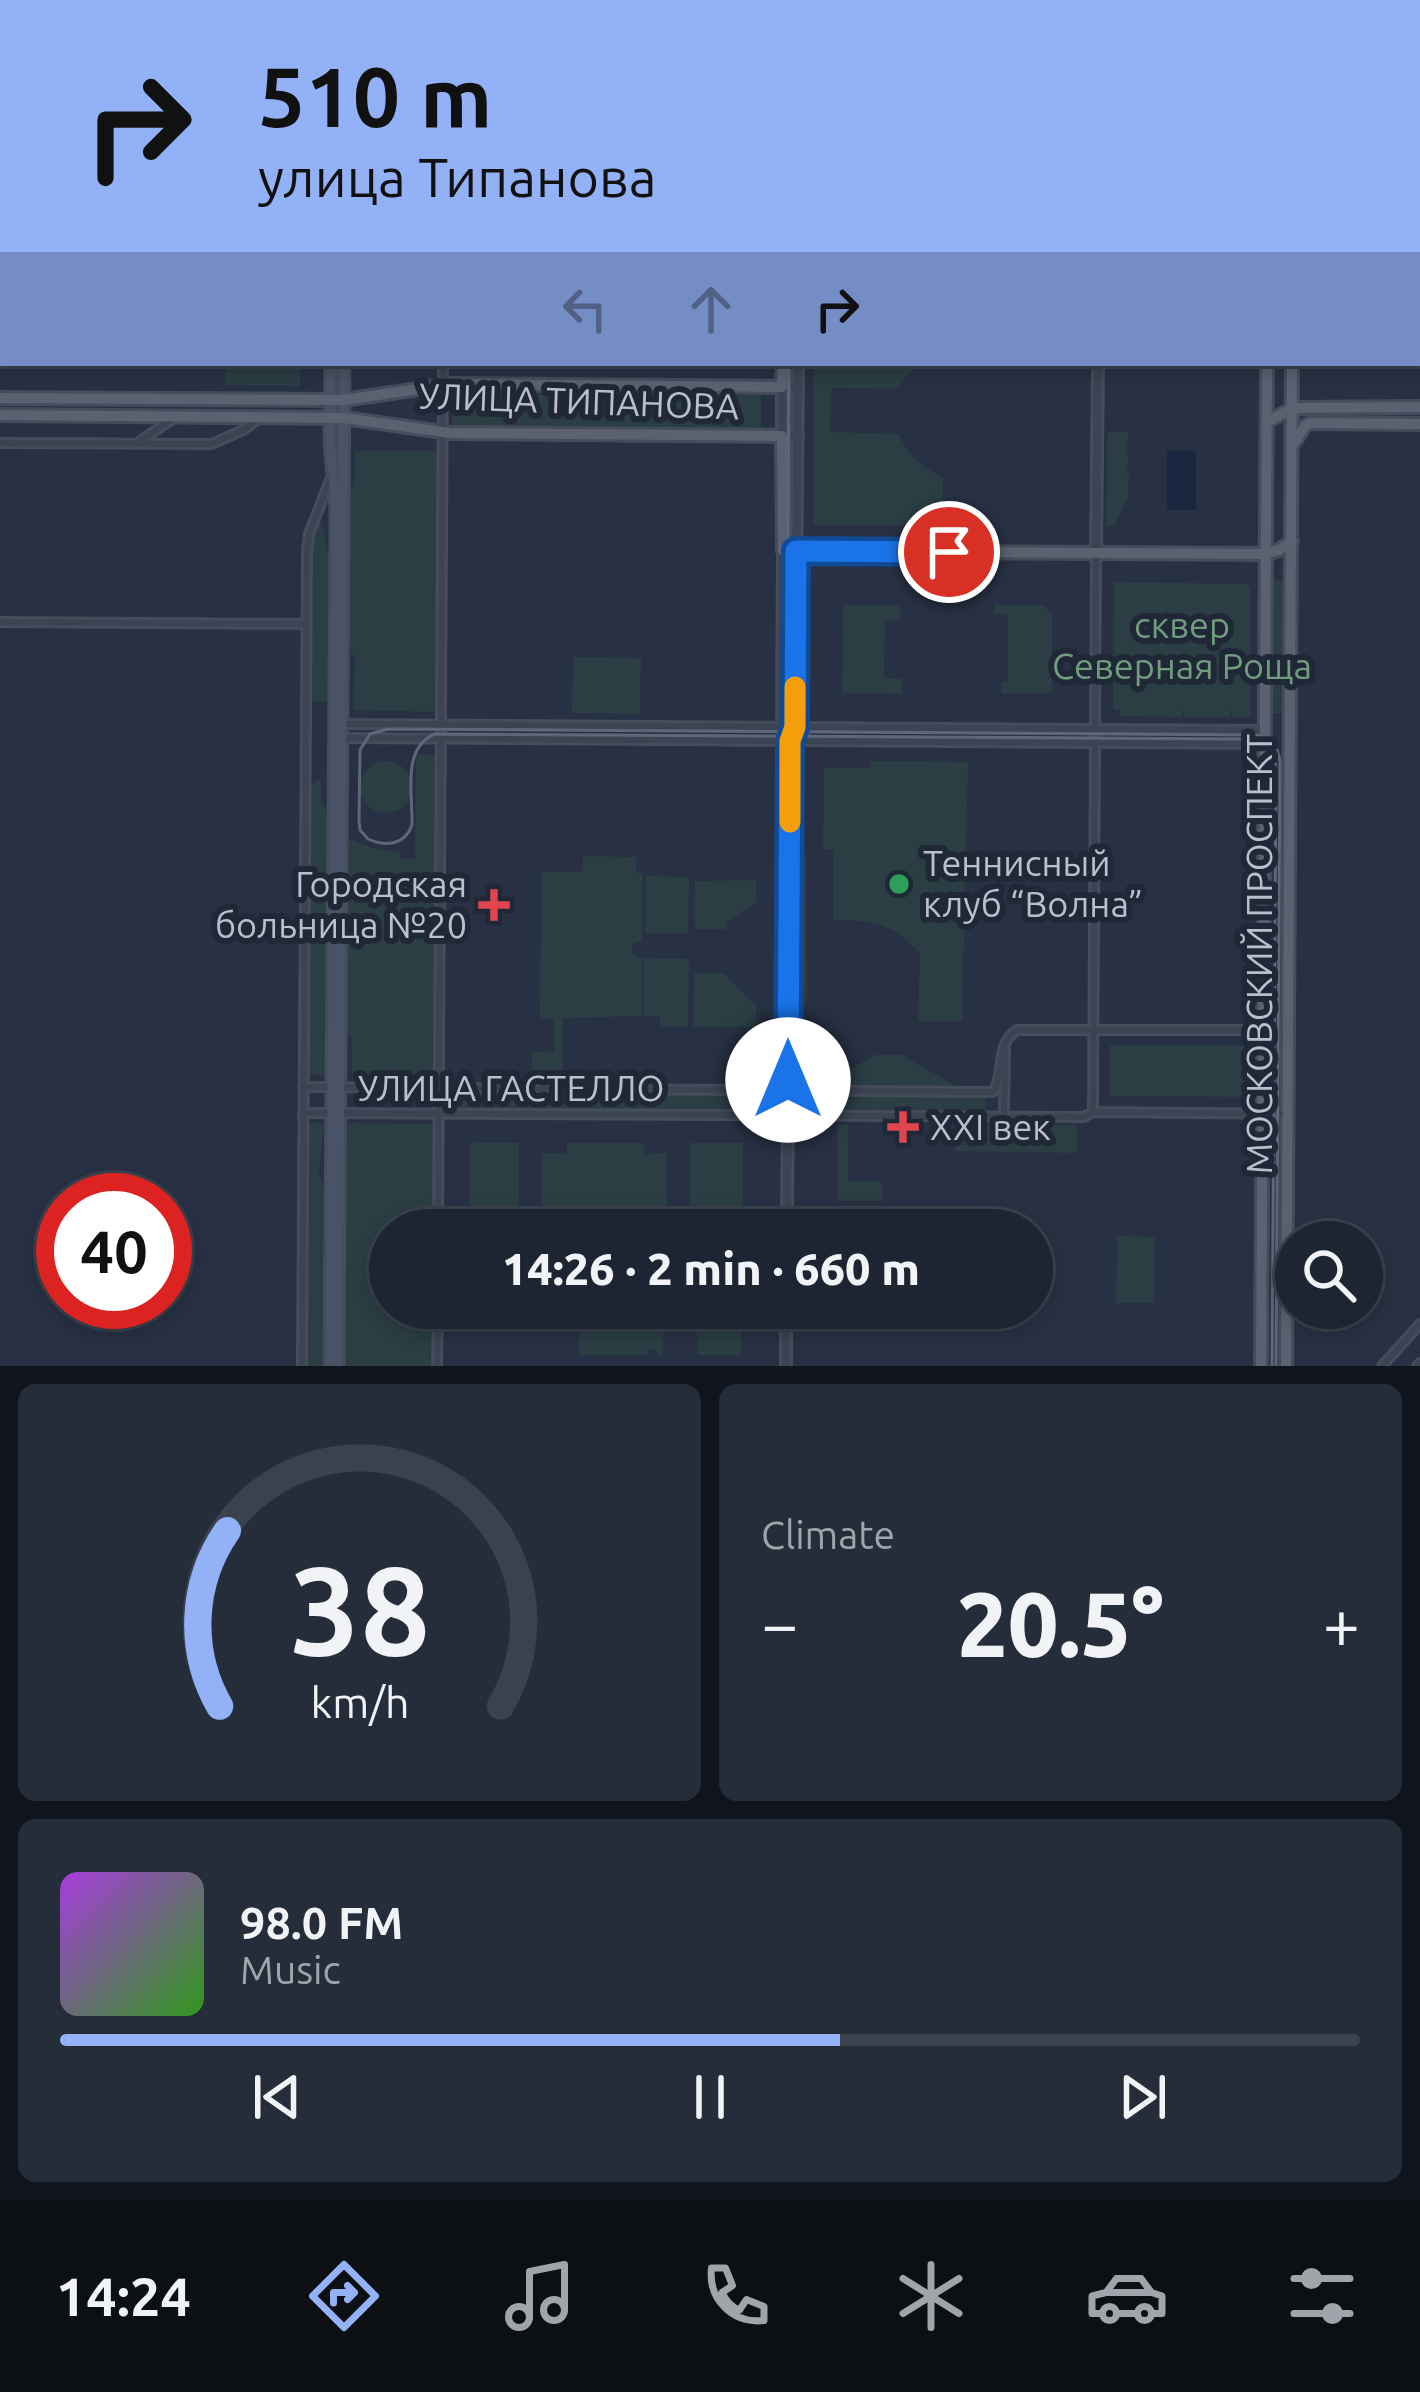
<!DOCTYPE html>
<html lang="en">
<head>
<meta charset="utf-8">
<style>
  :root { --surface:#1d2532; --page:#252d3a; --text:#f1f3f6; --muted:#a0a5ac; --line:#3b424d; --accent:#93b1f7 }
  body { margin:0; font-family:Ubuntu,sans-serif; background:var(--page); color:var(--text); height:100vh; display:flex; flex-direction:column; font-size:45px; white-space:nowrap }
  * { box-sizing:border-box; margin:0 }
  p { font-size:39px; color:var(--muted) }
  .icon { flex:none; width:66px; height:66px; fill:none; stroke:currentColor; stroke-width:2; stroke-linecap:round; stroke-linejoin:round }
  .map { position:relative; height:1366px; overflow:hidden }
  .side { display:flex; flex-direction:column; gap:18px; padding:18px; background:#10141c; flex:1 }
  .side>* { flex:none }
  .top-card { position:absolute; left:0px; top:0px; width:1422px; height:366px; box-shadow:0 6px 18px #0003,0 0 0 3px var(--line); background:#93b1f7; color:#111; overflow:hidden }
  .buttons { position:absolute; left:1275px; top:1221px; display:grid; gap:24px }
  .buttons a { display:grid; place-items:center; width:108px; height:108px; border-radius:50%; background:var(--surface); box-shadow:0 6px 18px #0003,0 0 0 3px var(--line); font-size:60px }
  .speed { position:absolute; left:36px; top:1173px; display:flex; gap:24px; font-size:60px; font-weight:700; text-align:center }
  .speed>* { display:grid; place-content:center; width:156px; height:156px; border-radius:50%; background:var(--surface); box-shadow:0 6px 18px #0003,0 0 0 3px var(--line); line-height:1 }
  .speed .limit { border:18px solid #d22; background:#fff; color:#111 }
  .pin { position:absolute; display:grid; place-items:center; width:102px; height:102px; color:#fff; margin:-51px; border:6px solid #fff; border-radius:50%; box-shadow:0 3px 12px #0007 }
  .me { position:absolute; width:132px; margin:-66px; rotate:0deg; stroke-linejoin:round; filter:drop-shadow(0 0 9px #0008) }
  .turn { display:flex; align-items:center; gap:42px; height:252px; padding:0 60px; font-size:54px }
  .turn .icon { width:156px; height:156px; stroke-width:2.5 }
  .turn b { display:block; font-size:84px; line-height:102px }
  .lanes { display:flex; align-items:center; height:114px; padding:0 60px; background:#0003; justify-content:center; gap:60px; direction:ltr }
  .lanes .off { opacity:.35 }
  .big { font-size:90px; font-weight:800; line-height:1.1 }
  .side .widget { flex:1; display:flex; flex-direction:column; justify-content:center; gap:18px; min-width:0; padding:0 42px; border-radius:18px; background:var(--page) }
  .side .dial { align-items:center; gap:0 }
  .dial svg { height:312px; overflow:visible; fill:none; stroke:var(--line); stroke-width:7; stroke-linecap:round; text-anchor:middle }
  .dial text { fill:var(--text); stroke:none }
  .song { display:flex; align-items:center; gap:36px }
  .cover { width:144px; height:144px; border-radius:18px; background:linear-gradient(135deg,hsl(280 70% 55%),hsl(110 70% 35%)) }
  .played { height:12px; border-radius:6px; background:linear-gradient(90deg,var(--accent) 60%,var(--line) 60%) }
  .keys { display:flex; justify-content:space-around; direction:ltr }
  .heat { display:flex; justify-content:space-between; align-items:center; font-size:66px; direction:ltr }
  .side .tiles { flex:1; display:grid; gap:18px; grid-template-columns:1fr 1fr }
  .widget:last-child { grid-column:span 2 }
  .trip { position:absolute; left:369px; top:1209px; width:684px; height:120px; border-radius:60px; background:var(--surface); box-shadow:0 6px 18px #0003,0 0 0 3px var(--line); font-weight:800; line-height:120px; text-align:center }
  .menu { display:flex; height:192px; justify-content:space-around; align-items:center; background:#0c0f14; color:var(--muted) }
  .menu .icon { width:84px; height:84px }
  .menu .selected { color:var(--accent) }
  .menu b { font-size:54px; color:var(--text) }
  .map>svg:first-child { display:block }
</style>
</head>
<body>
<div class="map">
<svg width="1420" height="1366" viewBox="0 0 1420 1366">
  <rect width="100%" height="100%" fill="#273143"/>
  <!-- green -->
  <g fill="#2a3e44">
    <path d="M282,363h18v23l-75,-1 -1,-11 3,-6z"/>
    <path d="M814,363h106l-12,11 -11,15 -66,-1 -1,44 69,2c10,23 22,32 44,44v47h-130z"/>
    <path d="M452,393l309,2v33l-309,-1z"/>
    <path d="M1107,432h22l-3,23 3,2 -3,15 3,2 -1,23 -14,29h-8z"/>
    <path d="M355,451h84l-2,261 -84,-2 2,-55h-4l-3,-21 1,-147 5,-1z"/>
    <path d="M321,521l10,42 -1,139 -20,-1 1,-159 2,-10z"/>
    <path d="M1274,579l10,3v131h-13z"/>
    <path d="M1114,582l134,2 2,5v128h-18l-1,-8 -2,8h-45l-1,-8 -2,8 -61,-1v-7h-7z"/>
    <path d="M843,605l57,1 -1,14 -14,1 -1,57 18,1v15l-60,-1z"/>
    <path d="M994,605l50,1 8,8v79h-51v-11l7,-1v-66l-14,-2z"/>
    <path d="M573,657l68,1 -1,56 -68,-1z"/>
    <path d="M438,754l-3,326h-83v-43l-7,-1 2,-198 23,9 30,6 1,6h14l1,-104z"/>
    <path d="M871,761l97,1 -6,259h-44l2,-68c-28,-30 -48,-33 -87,-33v-70l-10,-1 1,-81h46z"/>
    <circle cx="386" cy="787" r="26"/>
    <path d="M316,780h5v17l8,22 -1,257 -21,-2 3,-286z"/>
    <path d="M794,855h12l1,148 -13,6z"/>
    <path d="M583,856l53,1v15l7,1 -1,68 -9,3 -1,9 10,5v58l-79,2v62h-21l-1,-7 -9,-1v-20l22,-1v-32l-14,-1 1,-146h41z"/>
    <path d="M646,876l43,1 -1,56h-43z"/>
    <path d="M756,880v22l-28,20 -2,7h-31v-48z"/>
    <path d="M644,958l45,1 -1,67h-28v-9l-16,-1z"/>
    <path d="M694,973h30l32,32v22h-63z"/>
    <path d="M1110,1045l138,1v51l-138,-1z"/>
    <path d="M875,1055h27l51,29v2l-115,-1v-9z"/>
    <path d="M447,1092l325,1v18h-325z"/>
    <path d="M803,1094l182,3v16l-182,-1z"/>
    <path d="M307,1123h17l-5,50 7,22 -1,171h-19z"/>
    <path d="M345,1123l90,1 -1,106h-44v78h43v58h-91z"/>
    <path d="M955,1124l122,1v28l-122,-2z"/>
    <path d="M837,1125h11v56l34,1v19h-45z"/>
    <path d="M470,1142l49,1v82h-50z"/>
    <path d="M567,1143h77l1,11 22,-1v72l-101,1 -1,-8h-23v-65l25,1z"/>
    <rect x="690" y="1143" width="53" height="83"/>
    <path d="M1117,1236l38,1 -1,66h-38z"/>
    <path d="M579,1308h84v47h-5l-2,-6h-7v6h-70z"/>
    <path d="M696,1308h46v43l-2,4h-42z"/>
  </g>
  <!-- water -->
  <rect fill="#1a2741" x="1167" y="451" width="29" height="59"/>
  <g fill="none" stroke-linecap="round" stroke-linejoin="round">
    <!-- minor casing -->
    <g stroke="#454c5c" stroke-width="12">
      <g id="minor">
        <path d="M446,3v-3"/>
        <path d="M140,441l34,-23"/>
        <path d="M0,443l212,1 31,-14 17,-12"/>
        <path d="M0,622l307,2"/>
        <path d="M338,724l927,6"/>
        <path d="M338,738l927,6"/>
        <path d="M303,1087l690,5c13,-20 1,-47 24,-62h246"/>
        <path d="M1093,1112l3,-559"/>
        <path d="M303,1113l781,4 9,-5 195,2"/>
        <path d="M1004,1117l1,-68"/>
        <path d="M438,1230l5,-867"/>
        <path d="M302,1366l5,-814 2,-18 21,-54"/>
        <path d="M437,1366l1,-58"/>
        <path d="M1382,1366l38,-42"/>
        <path d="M1417,1366l3,-3"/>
      </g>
    </g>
    <!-- tertiary casing -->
    <g stroke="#454c5c" stroke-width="14">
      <g id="tertiary">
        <path d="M787,3v-3"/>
        <path d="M800,3v-3"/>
        <path d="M798,436h-16v-49h16"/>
        <path d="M783,551l-1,176 7,13"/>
        <path d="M1096,553l2,-190"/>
        <path d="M787,1230l3,-489 5,-14 3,-364"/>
        <path d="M786,1366v-58"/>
      </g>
    </g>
    <!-- secondary casing -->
    <g stroke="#454c5c" stroke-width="15">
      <g id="secondary">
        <path d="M339,3v-3"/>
        <path d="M347,3v-3"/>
        <path d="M330,1366l6,-819v-40l-6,-65 1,-79"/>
        <path d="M338,1366l6,-1003"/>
      </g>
    </g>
    <!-- primary casing -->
    <g stroke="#454c5c" stroke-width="16">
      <g id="primary">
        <path d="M1269,3v-3"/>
        <path d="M1295,3v-3"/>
        <path d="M0,398l344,2 108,-16 330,3 1,-24"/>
        <path d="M0,415l344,3 106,15 332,3 1,115 483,3 13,-4 13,-9"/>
        <path d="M1267,422l26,-14 127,-1"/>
        <path d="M1294,443l11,-17 5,-3 110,1"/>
        <path d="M1261,1366l6,-1003"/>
        <path d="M1286,1366l6,-1003"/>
      </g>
    </g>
    <!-- minor -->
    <use href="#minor" stroke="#3c4352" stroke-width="6"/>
    <!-- tertiary -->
    <use href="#tertiary" stroke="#3c4352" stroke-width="8"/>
    <!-- secondary -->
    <use href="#secondary" stroke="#4a5265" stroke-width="9"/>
    <!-- primary -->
    <use href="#primary" stroke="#5a6272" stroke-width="10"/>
    <!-- tram -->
    <g stroke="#5e6779" stroke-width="3">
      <path d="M795,3v-3"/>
      <path d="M789,363l-2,352 7,15 16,6"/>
      <path d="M1272,1366l4,-597c-2,-18 -10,-28 -29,-30l-812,-5c-34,14 -22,60 -23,91 -7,20 -26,22 -44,14l-8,-9 -1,-9 1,-71 10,-16 18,-5 866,6c17,2 24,11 26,27l-4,604"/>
    </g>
  </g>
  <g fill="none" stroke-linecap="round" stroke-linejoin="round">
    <!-- route casing -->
    <g stroke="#114b97" stroke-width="30">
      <path id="route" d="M788,1080l2,-339 5,-14 1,-176 153,1"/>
    </g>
    <!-- route -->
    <use href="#route" stroke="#1a73e8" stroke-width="21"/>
    <!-- slow -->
    <path stroke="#f59e0b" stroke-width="21" d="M790,822v-81l5,-14v-40"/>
  </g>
  <!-- markers -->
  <circle fill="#2e9e5b" stroke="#202838" stroke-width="4.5" cx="899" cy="884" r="12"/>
  <g fill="#e0444e" stroke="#202838" stroke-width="4.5">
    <path d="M488 887h12v12h12v12h-12v12h-12v-12h-12v-12h12z"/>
    <path d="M897 1109h12v12h12v12h-12v12h-12v-12h-12v-12h12z"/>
  </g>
  <g text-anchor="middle" stroke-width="12" stroke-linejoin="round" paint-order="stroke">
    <!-- street labels -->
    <g font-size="36" fill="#b9bfcc" stroke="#202838">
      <text transform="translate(579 401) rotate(2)" y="13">УЛИЦА ТИПАНОВА</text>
      <text transform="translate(1259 954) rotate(-90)" y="13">МОСКОВСКИЙ ПРОСПЕКТ</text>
      <text x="511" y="1101">УЛИЦА ГАСТЕЛЛО</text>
    </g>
    <!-- park labels -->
    <g font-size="36" fill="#719d7f" stroke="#202838">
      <text x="1182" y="638">сквер<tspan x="1182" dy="41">Северная Роща</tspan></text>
    </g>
    <!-- poi labels -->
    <g font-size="36" fill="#b9bfcc" stroke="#202838" text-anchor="start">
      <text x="923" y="876">Теннисный<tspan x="923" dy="41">клуб “Волна”</tspan></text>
      <text x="467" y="897" text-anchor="end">Городская<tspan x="467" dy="41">больница №20</tspan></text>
      <text x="930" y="1140">XXI век</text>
    </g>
  </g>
</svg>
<div class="buttons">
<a><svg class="icon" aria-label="search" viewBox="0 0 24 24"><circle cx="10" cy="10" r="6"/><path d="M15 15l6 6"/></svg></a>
</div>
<div class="speed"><div class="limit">40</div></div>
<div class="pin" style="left:949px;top:552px;background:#d93025"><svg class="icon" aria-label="arrive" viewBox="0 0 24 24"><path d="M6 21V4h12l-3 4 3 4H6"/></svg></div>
<svg class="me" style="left:788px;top:1080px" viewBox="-20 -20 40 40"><circle r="19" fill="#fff"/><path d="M0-13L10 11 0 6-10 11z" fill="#1a73e8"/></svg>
<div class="trip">14:26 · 2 min · 660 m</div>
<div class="top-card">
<div class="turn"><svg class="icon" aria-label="right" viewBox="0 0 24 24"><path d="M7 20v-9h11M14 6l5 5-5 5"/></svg><div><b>510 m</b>улица Типанова</div></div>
<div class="lanes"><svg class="icon off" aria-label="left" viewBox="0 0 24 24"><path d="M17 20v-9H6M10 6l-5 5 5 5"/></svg><svg class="icon off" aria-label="ahead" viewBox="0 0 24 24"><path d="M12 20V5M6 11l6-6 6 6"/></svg><svg class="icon" aria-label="right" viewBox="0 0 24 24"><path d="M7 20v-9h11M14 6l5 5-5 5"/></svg></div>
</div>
</div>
<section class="side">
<div class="tiles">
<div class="widget dial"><svg viewBox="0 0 100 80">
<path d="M14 69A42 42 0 1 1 86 69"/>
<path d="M14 69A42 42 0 0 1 16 24" stroke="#93b1f7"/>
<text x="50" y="56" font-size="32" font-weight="700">38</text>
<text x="50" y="72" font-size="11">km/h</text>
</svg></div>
<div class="widget"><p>Climate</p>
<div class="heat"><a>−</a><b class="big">20.5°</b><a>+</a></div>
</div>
<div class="widget">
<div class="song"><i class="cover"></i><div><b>98.0 FM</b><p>Music</p></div></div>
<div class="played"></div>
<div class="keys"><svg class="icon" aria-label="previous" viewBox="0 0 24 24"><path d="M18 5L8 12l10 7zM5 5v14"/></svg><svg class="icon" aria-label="pause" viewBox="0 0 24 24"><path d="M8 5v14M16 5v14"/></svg><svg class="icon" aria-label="next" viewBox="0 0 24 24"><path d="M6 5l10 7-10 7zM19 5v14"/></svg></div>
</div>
</div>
</section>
<nav class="menu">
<b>14:24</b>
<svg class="icon selected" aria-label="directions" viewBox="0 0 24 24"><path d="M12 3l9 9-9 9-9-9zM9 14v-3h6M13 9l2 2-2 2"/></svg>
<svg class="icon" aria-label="music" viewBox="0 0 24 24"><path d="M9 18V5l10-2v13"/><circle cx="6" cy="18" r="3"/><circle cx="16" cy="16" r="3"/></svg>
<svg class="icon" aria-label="phone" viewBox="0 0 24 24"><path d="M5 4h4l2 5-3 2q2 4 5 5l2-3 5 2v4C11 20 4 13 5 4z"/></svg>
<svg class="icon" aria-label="climate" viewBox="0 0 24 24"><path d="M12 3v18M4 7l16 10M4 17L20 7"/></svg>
<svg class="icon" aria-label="car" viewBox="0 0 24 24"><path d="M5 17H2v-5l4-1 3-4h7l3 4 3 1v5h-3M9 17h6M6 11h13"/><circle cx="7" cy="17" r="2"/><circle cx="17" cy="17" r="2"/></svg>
<svg class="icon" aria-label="filters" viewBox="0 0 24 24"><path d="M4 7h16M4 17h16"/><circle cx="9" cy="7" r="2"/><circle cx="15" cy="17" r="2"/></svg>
</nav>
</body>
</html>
